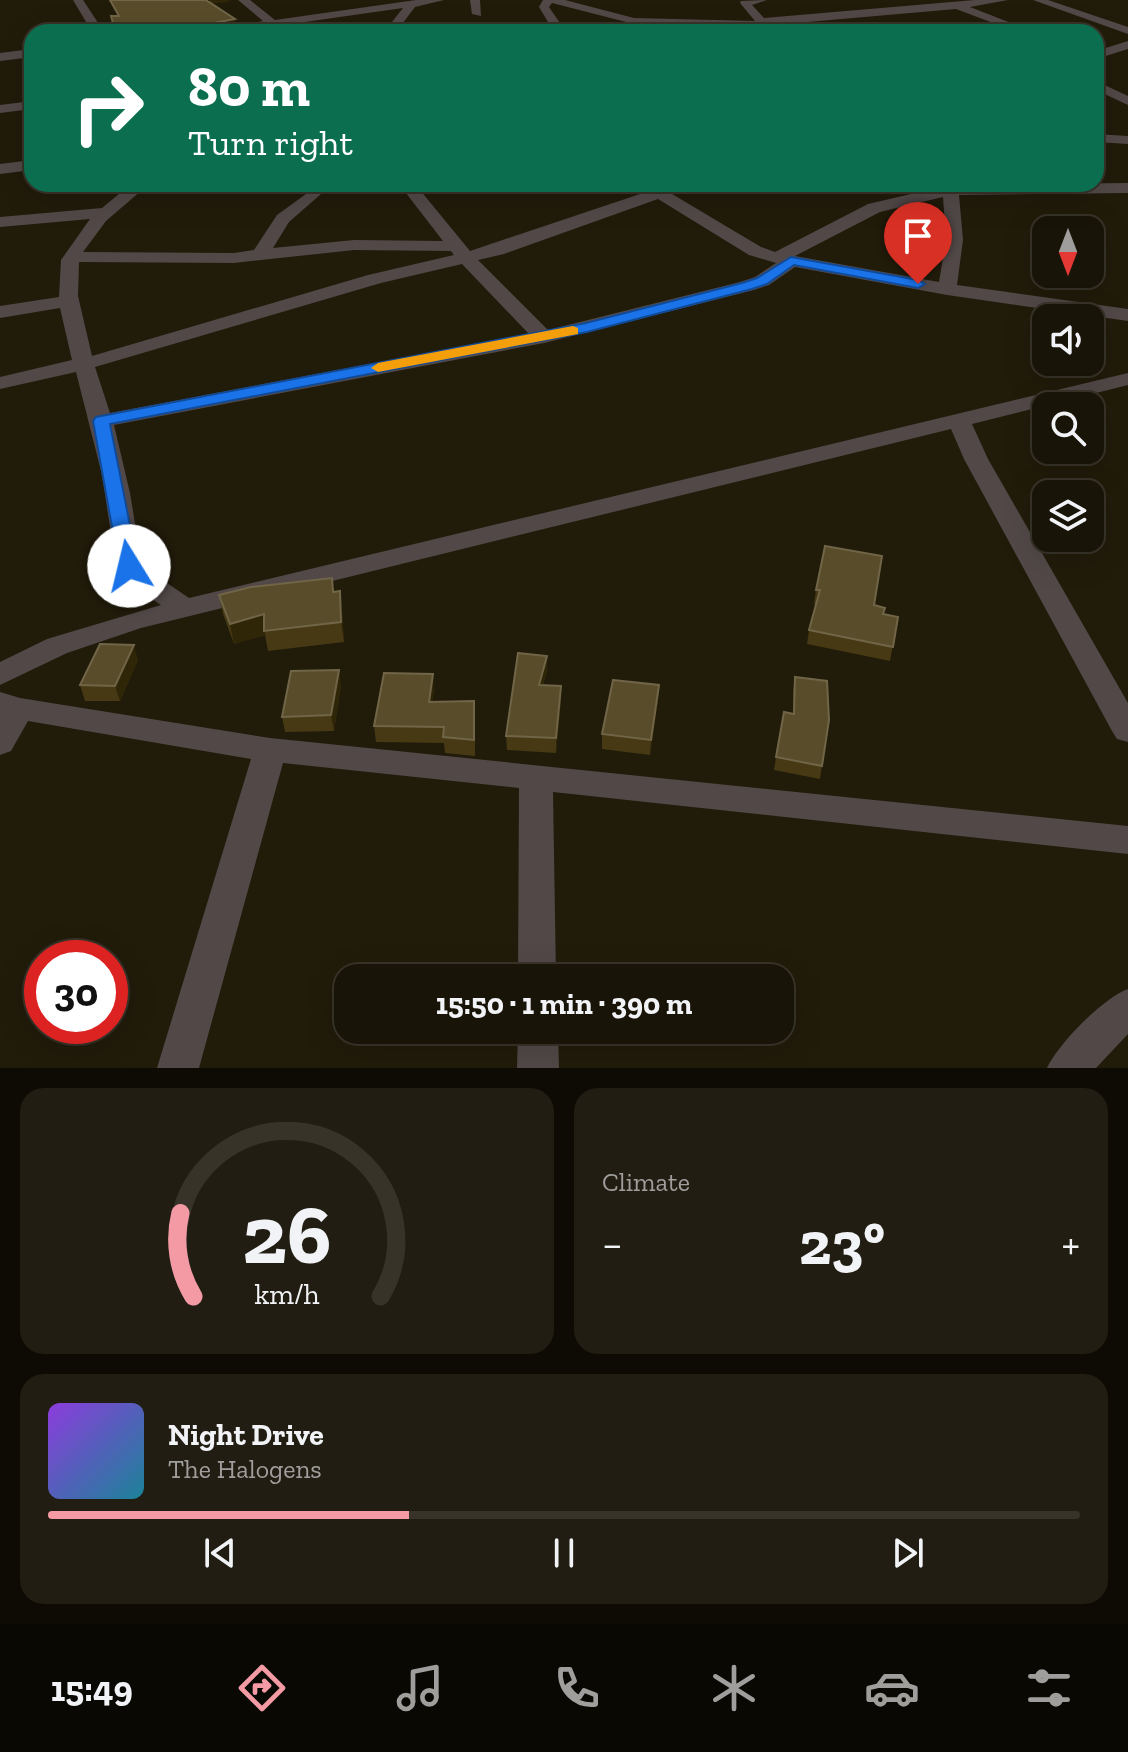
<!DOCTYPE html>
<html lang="en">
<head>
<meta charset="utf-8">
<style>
  :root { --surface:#191408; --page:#221d12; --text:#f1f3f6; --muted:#9f9e9c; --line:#373329; --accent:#f49aa5 }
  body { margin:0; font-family:"Zilla Slab",serif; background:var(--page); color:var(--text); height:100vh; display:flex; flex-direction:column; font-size:30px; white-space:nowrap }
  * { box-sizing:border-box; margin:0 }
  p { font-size:26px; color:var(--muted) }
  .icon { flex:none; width:44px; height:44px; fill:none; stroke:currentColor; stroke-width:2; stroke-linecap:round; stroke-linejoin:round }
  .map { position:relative; height:1068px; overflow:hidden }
  .drawer { display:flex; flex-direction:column; gap:20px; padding:20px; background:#0e0b04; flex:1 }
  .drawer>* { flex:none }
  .top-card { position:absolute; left:24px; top:24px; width:1080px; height:168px; border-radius:24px; box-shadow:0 8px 32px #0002,0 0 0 2px var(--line); background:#0b6e4f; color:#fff; overflow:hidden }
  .needle { width:52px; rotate:180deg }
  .fabs { position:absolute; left:1032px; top:216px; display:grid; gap:16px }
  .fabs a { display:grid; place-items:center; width:72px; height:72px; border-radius:16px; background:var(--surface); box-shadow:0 8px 32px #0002,0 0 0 2px var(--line); font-size:40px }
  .speed { position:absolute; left:24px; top:940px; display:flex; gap:16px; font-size:40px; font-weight:700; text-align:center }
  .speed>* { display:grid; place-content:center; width:104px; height:104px; border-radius:50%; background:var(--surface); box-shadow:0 8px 32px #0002,0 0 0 2px var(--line); line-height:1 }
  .speed .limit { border:12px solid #d22; background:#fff; color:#111 }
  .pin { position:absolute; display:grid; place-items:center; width:68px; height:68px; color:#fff; margin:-82px -34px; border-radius:50% 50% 50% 0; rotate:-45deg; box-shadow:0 0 8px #0007 }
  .pin .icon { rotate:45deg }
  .me { position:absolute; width:88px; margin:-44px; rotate:351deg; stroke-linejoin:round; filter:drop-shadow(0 0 6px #0008) }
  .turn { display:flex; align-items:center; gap:28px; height:168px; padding:0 32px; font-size:36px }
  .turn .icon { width:104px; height:104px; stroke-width:2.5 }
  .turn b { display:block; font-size:56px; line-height:68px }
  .big { font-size:60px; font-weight:700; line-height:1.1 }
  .drawer .widget { flex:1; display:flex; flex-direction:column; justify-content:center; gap:12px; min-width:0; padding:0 28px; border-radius:24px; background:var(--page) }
  .drawer .dial { align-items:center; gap:0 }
  .dial svg { height:208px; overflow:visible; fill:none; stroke:var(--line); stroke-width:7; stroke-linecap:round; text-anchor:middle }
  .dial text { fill:var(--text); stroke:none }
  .song { display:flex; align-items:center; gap:24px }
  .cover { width:96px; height:96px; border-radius:12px; background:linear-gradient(135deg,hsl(270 70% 55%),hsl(190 70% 35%)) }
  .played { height:8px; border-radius:4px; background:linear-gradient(90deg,var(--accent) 35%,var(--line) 35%) }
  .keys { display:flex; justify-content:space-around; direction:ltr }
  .heat { display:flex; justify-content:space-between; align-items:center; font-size:44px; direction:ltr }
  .drawer .tiles { flex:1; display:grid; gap:20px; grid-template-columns:1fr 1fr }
  .widget:last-child { grid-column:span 2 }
  .trip { position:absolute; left:334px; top:964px; width:460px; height:80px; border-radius:24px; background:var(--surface); box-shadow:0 8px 32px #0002,0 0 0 2px var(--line); font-weight:700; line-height:80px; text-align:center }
  .dock { display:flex; height:128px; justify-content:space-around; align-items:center; background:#0a0803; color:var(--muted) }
  .dock .icon { width:56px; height:56px }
  .dock .on { color:var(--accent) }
  .dock b { font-size:36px; color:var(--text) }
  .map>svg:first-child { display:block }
</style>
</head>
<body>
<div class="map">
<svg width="1128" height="1068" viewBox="0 0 1128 1068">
  <rect width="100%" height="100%" fill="#211b0a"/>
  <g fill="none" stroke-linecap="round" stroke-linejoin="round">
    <!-- minor -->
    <g fill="#524848" fill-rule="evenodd">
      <path d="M73,0h10l21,32h-12z"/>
      <path d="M238,0h12l25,20 141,-20h28l-29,7 -19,25h-12l19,-24 -169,24h-30l59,-11z"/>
      <path d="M470,0h10l1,16 -9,-2z"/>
      <path d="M543,0h22l69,18 121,3 -15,-18 1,-2 26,-1 -15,5 12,13 211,-18h33l-38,7 64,25h-17l-61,-23 -183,16 11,5 -29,2 2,-4 -123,-4 -82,-21 -3,4 17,25h-12l-15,-25z"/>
      <path d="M1033,0h15l80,27v7z"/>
      <path d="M1128,41v8l-32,10v-8z"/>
      <path d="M32,49v8l-32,4v-8z"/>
      <path d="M1096,81l32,15v9l-32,-15z"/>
      <path d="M32,101v8l-32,4v-8z"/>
      <path d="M1096,134l32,2v8l-32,-2z"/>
      <path d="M32,160v10l-32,4v-10z"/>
      <path d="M1128,183v10l-169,2 4,45 -6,45 171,24v12l-181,-26 -152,-28 -26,18 -15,5 -210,53 -430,82 16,68 12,73 47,32 939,-225v12l-156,39 16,35 140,244v39l-11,-3 -5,-8 -148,-272 -13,-30 -810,199 -74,25 -67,32v-23l47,-23 114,-34 -38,-25 -7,-14 -14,-91 -26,-103 -76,17v-12l72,-17 -12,-52 -60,10v-12l59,-9 2,-37 29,-41 -90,8v-10l102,-9 29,-24h18l-43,37 -23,31 151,1 20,-3 23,-35 36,-26 8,5 -32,28 -16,26 81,-8 89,1 -44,-57h16l55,67 176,-59 -6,-8h15l6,3 10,-3h23l-22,10 89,53 14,5 93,-48 82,-19zM943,197l3,43 -7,42 -144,-26 85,-44zM658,199l91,56 27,8 -21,14 -15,5 -192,48 -70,-70 26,-6zM354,250l97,1 3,4 -86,20 -276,81 -14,-60 1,-34 155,1zM462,264l67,70 -419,79 -15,-46 286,-84z"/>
      <path d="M0,692l20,6 250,40 858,88v28l-575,-62 3,186h-38l1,-190 -236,-25 -84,305h-42l94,-309 -223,-38 -17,30 -11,4z"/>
      <path d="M1128,989v45l-32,34h-49c11,-24 56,-70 81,-79z"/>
      <path d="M518,1030h40l1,38h-42z"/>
    </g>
  </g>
  <!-- wall -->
  <g fill="#463914">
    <path d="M332,578l2,14 8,19 2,31 -76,9 -3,-16 -31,9 -11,-30 -4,-19z"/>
    <path d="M816,590l58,15 9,9 15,3 -8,44 -83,-17 2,-14 8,-26h-3z"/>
    <path d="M547,656v14l-4,15 18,15 -5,53 -49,-3 -1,-14z"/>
    <path d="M138,660l-18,41h-35l-5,-16z"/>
    <path d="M795,677l34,43 -9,59 -46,-9 2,-13 17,-44v-23z"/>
    <path d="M341,685l-7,46 -49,1 -3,-15z"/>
    <path d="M659,685l-1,15 -8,55 -48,-6v-15z"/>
    <path d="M434,689l-2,13 43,14v40l-30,-3 -1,-10 -68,-1 -2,-16z"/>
  </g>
  <!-- shaded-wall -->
  <g fill="#2f2507">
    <path d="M206,0h22l1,2 -23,2z"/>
    <path d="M235,19v4l-32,6 -3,-1 3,-3z"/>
    <path d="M340,591l2,20 2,31 -3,-20z"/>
    <path d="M264,614l1,21 -31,9 -4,-20z"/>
    <path d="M134,645l4,15 -18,41 -5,-15z"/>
    <path d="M547,656v14l-8,29v-14z"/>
    <path d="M339,670l2,15 -7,46 -3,-16z"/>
    <path d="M433,674l1,15 -4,29 -1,-16z"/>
    <path d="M659,685l-1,15 -8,55 1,-15z"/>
    <path d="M561,686v14l-5,53v-15z"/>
  </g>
  <!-- building -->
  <g fill="#584c2a" stroke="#706547" stroke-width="2">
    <path d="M110,0h98h-2l29,19 -32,6 -3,3 21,3 -10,1h-94l-2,-2 -4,-14h8z"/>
    <path d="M250,29l5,3h-18l4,-2z"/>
    <path d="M825,546l57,10 -8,49 11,3 -2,6 15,3 -5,30 -84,-17 11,-40h-4z"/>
    <path d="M332,578l1,14 7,-1 1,31 -77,9v-17l-34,10 -11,-29 32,-8z"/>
    <path d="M100,644l34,1 -19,41 -35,-1z"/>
    <path d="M518,653l29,3 -8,29 22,1 -5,52 -50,-2z"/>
    <path d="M339,670l-8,45 -49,2 9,-46z"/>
    <path d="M384,673l49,1 -4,28 45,-1v39l-31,-3 1,-10 -70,-1z"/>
    <path d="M795,677l32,4 2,39 -7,46 -46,-9 8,-45 10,2z"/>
    <path d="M613,680l46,5 -8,55 -49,-6z"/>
  </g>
  <!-- route -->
  <path fill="#1a73e8" stroke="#114b97" stroke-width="2" d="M791,257l127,23 7,4 -7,4 -124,-23 -27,19 -15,5 -165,43 -477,92 28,142 -9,6 -10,-6 -26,-145 3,-4 490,-94 156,-40 15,-5z"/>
  <!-- slow -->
  <path fill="#f59e0b" d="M573,326l5,2v6l-200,38 -7,-4 7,-5z"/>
</svg>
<div class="fabs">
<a><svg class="needle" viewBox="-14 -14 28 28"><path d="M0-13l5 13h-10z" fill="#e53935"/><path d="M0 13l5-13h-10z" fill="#9f9e9c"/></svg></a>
<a><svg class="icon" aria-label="sound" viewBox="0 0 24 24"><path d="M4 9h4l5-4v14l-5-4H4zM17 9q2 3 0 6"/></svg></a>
<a><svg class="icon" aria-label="search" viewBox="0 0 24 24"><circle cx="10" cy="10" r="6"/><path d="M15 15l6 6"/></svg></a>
<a><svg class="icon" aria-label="layers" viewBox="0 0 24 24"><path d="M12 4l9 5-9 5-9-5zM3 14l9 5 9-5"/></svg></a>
</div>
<div class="speed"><div class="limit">30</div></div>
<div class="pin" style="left:918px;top:284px;background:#d93025"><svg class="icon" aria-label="arrive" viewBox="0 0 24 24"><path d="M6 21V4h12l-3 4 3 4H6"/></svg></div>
<svg class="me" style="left:129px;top:566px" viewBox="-20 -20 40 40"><circle r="19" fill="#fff"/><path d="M0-13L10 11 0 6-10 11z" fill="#1a73e8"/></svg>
<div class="trip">15:50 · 1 min · 390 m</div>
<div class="top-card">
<div class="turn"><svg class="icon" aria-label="right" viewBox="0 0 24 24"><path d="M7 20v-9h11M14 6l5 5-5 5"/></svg><div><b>80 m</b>Turn right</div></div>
</div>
</div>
<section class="drawer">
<div class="tiles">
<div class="widget dial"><svg viewBox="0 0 100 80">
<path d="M14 69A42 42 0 1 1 86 69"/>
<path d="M14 69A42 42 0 0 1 9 37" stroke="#f49aa5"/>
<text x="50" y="56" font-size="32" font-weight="700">26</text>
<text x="50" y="72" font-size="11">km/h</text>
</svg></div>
<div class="widget"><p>Climate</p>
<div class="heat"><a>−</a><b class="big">23°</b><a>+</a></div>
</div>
<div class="widget">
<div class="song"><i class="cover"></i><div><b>Night Drive</b><p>The Halogens</p></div></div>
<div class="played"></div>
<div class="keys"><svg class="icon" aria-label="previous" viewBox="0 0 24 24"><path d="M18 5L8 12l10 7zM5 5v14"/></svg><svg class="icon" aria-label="pause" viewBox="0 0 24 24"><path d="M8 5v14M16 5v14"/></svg><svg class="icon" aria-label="next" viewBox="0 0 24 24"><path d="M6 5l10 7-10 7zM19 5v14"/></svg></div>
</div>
</div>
</section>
<nav class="dock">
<b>15:49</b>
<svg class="icon on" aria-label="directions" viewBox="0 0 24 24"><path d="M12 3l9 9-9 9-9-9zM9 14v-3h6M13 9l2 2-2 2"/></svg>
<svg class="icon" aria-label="music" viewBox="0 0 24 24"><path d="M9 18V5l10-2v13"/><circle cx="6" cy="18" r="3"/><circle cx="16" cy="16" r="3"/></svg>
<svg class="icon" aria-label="phone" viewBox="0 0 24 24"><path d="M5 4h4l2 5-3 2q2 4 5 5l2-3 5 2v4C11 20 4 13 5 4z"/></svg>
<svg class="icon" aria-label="climate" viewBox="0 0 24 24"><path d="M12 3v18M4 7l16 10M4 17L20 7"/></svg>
<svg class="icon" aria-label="car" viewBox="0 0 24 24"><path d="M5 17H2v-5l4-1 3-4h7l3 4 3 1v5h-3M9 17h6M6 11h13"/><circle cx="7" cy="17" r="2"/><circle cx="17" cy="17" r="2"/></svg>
<svg class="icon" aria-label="filters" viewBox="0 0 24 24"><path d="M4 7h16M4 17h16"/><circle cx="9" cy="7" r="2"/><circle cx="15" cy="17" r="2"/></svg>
</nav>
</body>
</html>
